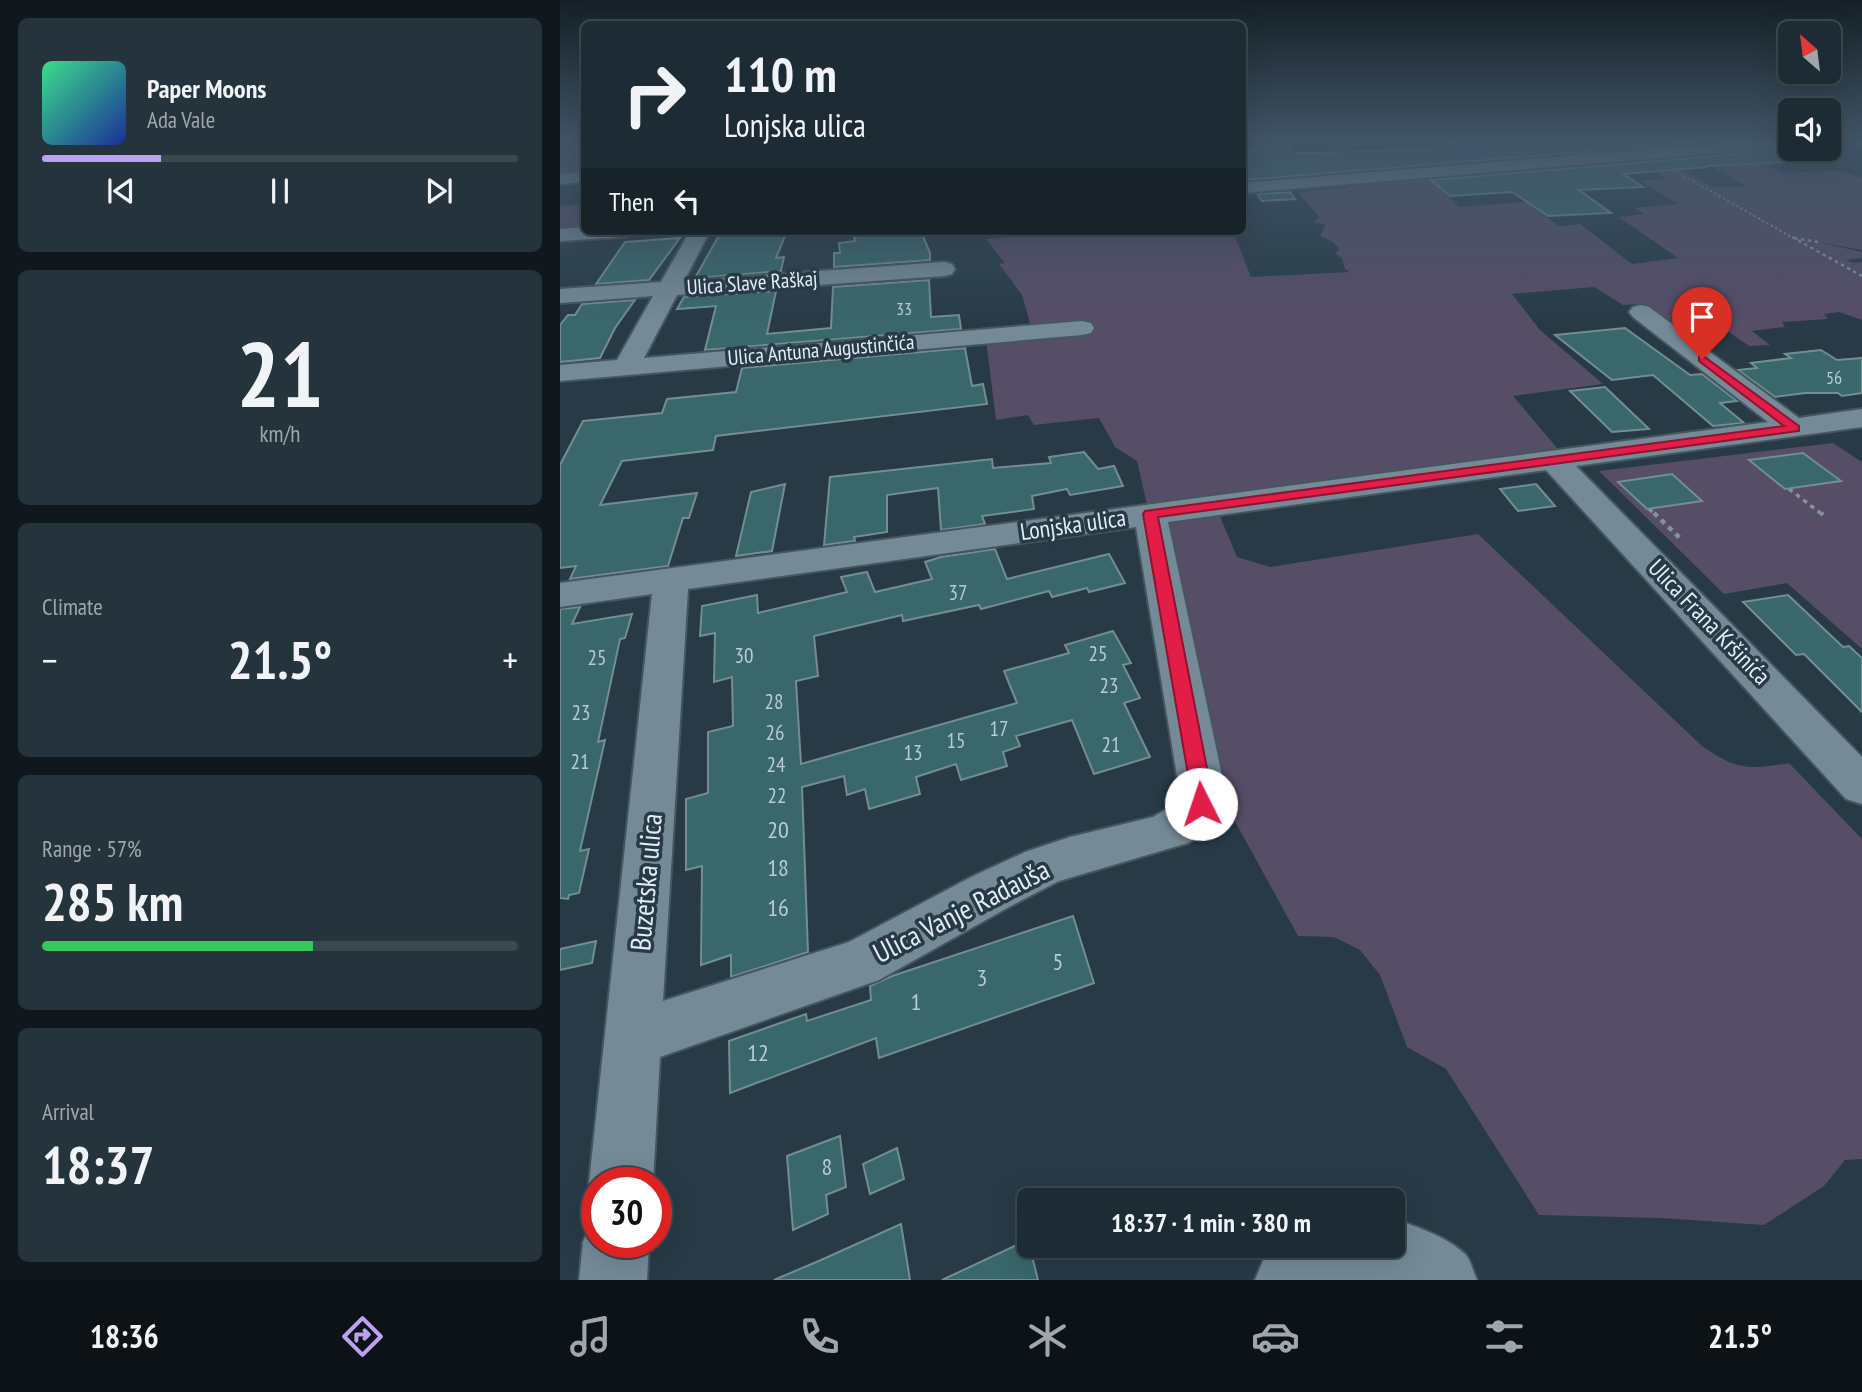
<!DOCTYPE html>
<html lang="en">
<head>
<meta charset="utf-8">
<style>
  :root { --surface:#1d2c34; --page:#25343c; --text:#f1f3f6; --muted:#a0a7ac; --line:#3b484f; --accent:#bca0f2 }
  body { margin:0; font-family:"PT Sans Narrow",sans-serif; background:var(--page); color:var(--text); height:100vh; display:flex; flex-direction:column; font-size:26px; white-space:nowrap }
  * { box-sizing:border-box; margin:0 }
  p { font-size:23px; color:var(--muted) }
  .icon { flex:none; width:38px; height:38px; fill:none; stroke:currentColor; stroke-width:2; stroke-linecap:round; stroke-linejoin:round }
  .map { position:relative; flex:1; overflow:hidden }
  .sheet { display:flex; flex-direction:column; gap:18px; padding:18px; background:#10181d; width:560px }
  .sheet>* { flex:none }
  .hud { position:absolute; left:21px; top:21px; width:665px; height:214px; border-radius:10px; box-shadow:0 7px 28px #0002,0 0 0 2px var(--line); background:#1d2c34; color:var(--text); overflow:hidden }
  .needle { width:46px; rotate:332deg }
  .buttons { position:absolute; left:1218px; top:21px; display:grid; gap:14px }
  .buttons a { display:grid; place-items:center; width:63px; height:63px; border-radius:10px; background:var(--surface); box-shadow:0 7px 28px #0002,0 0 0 2px var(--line); font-size:35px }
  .speed { position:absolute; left:21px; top:1167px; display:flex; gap:14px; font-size:35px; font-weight:700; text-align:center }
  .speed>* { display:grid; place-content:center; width:91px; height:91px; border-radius:50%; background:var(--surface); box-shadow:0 7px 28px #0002,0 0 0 2px var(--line); line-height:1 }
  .speed .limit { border:10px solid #d22; background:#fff; color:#111 }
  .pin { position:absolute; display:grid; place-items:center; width:60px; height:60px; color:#fff; margin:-72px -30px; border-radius:50% 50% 50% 0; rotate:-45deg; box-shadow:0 0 7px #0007 }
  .pin .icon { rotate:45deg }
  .me { position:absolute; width:77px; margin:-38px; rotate:356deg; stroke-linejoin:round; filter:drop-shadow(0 0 5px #0008) }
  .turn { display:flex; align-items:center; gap:24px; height:147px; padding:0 28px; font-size:32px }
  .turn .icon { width:91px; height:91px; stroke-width:2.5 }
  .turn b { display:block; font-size:49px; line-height:60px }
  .then { display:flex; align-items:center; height:66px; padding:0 28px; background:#0003; gap:14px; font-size:26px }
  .big { font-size:52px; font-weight:700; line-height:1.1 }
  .sheet .tile { flex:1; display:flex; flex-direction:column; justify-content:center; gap:10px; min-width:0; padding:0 24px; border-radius:10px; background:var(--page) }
  .sheet .dial { align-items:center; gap:0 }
  .dial b { font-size:91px; line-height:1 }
  .song { display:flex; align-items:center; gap:21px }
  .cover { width:84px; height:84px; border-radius:10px; background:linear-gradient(135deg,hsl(150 70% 55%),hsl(230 70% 35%)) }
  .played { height:7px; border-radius:4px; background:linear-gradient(90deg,var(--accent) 25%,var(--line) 25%) }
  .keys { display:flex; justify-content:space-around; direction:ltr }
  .heat { display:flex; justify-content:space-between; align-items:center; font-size:38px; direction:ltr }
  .charge { height:10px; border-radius:5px; background:linear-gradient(90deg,#34c759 57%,var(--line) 0) }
  .trip { position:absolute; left:457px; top:1188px; width:388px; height:70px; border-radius:10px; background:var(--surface); box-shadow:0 7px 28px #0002,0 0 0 2px var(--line); font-weight:700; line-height:70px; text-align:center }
  .menu { display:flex; height:112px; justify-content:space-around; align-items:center; background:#0c1215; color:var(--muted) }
  .menu .icon { width:49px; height:49px }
  .menu .on { color:var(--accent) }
  .menu b { font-size:32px; color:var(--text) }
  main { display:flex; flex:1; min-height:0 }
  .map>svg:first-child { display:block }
</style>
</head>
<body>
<main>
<section class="sheet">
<div class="tile">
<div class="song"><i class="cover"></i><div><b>Paper Moons</b><p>Ada Vale</p></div></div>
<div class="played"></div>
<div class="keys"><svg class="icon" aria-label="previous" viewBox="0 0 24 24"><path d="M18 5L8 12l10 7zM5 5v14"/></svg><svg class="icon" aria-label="pause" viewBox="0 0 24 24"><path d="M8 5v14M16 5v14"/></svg><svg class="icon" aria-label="next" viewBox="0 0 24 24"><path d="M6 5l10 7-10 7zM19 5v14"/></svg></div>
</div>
<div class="tile dial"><b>21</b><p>km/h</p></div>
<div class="tile"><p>Climate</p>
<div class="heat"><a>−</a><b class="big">21.5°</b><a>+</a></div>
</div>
<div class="tile"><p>Range · 57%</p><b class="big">285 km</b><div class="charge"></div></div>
<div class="tile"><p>Arrival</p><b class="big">18:37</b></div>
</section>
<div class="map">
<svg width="1302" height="1280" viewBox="0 0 1302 1280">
  <rect width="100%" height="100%" fill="#273a46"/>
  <!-- green -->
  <g fill="#564d67">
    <path d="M0,142h24v31l-24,1z"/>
    <path d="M1172,149l52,24 54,-3 24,8v72l-48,-9 48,11v6l-16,2 7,3 9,-1v58l-23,-8 -15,2 4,5 -46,3 3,5 -33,4 18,14 -21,1 -20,-14 -36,1 3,4 -15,1 -42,-34 -16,1 -29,-18 -82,7 28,36 63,54 -90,12 45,53 -410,60 -11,-48 -22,-14 -16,-29 -65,7 -6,-10 -32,5 -10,-80 47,-6 -11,-39 -23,-31 6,-1 -19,-24 43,-4v-4h204l18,46 98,-5 -4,-3 -3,-11 -7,-4 4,-5 -6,-7 -13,-6 6,-11 -13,-3 7,-4 -22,-26 51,-5 -5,-4 84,-6 31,30 66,-5 34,24 21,-2 52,40 46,-6 -59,-41 25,-3 -9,-6 43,-4 -38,-23 28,-2 -38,-20 30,-2 53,30 33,-1 -57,-32z"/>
    <path d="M24,204v27l-24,2v-27z"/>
    <path d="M1273,443l29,19v187l-75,-66 -63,11 -125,-123z"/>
    <path d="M659,514l18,43 33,10 208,-33 224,212c35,24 44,24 87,17l73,76v320l-17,1 -21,26 -60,39 -103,-7 -122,-3 -93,-146 -39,-22 -27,-72 -20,-25 -26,-13 -36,-1 -78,-142 -56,-267 5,-6z"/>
  </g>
  <!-- building -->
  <g fill="#39676c" stroke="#728e91" stroke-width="2">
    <path d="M888,142h254l-457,38 -3,-3v-27l47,-3 4,6h30l124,-5 -5,-2 11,-1z"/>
    <path d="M1227,150l24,11 -106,5 3,1 -85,7 20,13 -64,3 32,23 -63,3 -36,-24 -62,4 -19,-16z"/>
    <path d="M730,192l5,7 -33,2 -5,-7z"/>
    <path d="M227,231l-11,27 8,-1 -3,14 -86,7 26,-46z"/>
    <path d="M324,231h37l9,22v7l-96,7v-14h6l-1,-10 16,-2 -1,-4 30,-3z"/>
    <path d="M120,238l-31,42 -53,4 29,-42z"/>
    <path d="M369,280l2,37 28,-2 2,14 -256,21 11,-44 -39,3 7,-12 92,-6 -9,43 64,-6 2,-41z"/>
    <path d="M75,300l-20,28 -15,30 -40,4v-37l8,-10h7l7,-11z"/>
    <path d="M1065,328l65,47 12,-1 35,27 -17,2 24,20 -31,3 -60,-51 -41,5 -57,-45z"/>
    <path d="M405,348l7,38 11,-2 4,20 -271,32 -3,14 -91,11 -22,44 97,-12 -8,25h-6l-15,48 -98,13 6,-13 -16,2v-103l23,-44 79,-8 5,-14 69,-7 6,-24z"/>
    <path d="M1261,350l16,10 25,-2v35l-20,3 -4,-3h-33l-30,4 -37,-27 19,-2 -6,-5 40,-5 -6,-4z"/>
    <path d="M1045,387l44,42 -37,3 -42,-41z"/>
    <path d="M524,452l14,17 16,-3 9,20 -53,9 -3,-6 -35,7 2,13 -52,7 3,8 -44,6 -3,-42 -51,7v37l-33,5 1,4 -31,4 6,-68 162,-18 1,9 58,-5 -2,-6z"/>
    <path d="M1243,453l38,28 -56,8 -36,-29z"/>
    <path d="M1112,474l30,27 -55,8 -29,-27z"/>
    <path d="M225,484l-13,67 -36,5 15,-64z"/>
    <path d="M976,484l19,22 -37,5 -18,-22z"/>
    <path d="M435,549l12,30 102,-25 16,29 -36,9 -2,-4 -35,9 -3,-6 -68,18 -2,-4 -76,16 -1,-6 -88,21 4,40 -22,5 5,83 216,-61 -13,-32 65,-18 -4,-8 48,-14 18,32 -8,2 17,33 -16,5 26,54 -56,17 -22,-54 -56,16 4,10 -17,6 4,14 -46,14 -5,-16 -40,13 4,17 -51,15 -4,-20 -18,6 -3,-19 -42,11 6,165 -77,25v-22l-30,10 1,-99 -16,4v-71l22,-6v-61l25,-6 -1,-49 -18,5 1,-49 -15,3 2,-30 55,-11 1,18 89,-21 -6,-15 26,-5 8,20 57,-13 -7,-17 16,-5z"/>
    <path d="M1228,595l55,52 6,-1 13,12v54l-58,-58 -8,1 -53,-53z"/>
    <path d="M20,607l-8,17 60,-10 -7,24 -5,1 -22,103 7,-2 -25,111 9,-2 -10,44 -10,2 -1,4 -8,-1v-289z"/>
    <path d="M513,916l21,67 -215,75 -3,-20 -146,55 -1,-52 77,-27 1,7 64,-21 -1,-14 22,-10z"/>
    <path d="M36,941l-4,22 -32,7v-21z"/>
    <path d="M280,1136l6,51 -20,8 2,19 -35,16 -6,-74z"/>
    <path d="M337,1148l7,31 -34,15 -7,-30z"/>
    <path d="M341,1224l9,56h-136l47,-20z"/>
    <path d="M459,1244h10l9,36h-96z"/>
  </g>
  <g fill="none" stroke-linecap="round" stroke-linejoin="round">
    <!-- minor casing -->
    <g stroke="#465660" stroke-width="4">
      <g id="minor">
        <path d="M1175,142h55v5l-548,46v-10z"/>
        <path d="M1289,142h13v7z"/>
        <path d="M24,172v10l-24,2v-10z"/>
        <path d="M24,227v4h49l-3,4 -7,2 -63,4v-12z"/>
        <path d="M130,231h20l-26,50 260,-19 8,2 3,5 -3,5 -8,2 -267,19 -33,63 438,-37 9,2 3,5 -3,5 -9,2 -522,46v-16l57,-5 36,-64 -93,7v-14l101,-7z"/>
        <path d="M1081,305l8,2 150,111 63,-9v18l-286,39 286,291v47l-16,-5 -300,-329 -378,52 58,272 -14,33 -24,16 -129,38 -52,27 -128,72 -219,77 -7,126h-56v18l-8,-18 63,-589 -92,13v-24l1208,-161 -135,-105 -4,-5 4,-5zM576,527l44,267 -1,8 -26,15 -83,20 -45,15 -54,25 -122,65 -186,59 25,-412z"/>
        <path d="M37,1217v25h52l-2,38h-68l4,-38 10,-23z"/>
        <path d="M833,1219c23,7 54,18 72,35 6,6 8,18 12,26h-222l10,-24 19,-10h109z"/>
      </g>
    </g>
    <!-- path-far3 -->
    <g stroke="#83929c" stroke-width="2" stroke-dasharray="2.5 2.5" stroke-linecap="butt">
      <path d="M1115,171l120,68"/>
      <path d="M1234,238l4,1"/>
    </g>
    <!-- path-far2 -->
    <g stroke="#83929c" stroke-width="2.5" stroke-dasharray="3.5 3.5" stroke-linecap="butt">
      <path d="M1232,237l70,39"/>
      <path d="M1234,238l24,4"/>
    </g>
    <!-- path-far1 -->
    <g stroke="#83929c" stroke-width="3.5" stroke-dasharray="4.5 4.5" stroke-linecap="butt">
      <path d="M1229,489l34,26"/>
      <path d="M1089,509l7,6"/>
    </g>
    <!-- path -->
    <g stroke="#83929c" stroke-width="4.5" stroke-dasharray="5 5" stroke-linecap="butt">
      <path d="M1094,513l26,25"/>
      <path d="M1261,513l2,2"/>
    </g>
    <!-- minor -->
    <use href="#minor" fill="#748a97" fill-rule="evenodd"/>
  </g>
  <!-- sky -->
  <linearGradient id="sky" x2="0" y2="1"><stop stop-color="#152026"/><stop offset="0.44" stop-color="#415568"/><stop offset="1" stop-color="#415568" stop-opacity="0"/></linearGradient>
  <rect width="1302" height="321" fill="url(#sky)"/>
  <!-- route -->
  <path fill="#e11d48" stroke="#92132f" stroke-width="2" d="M1142,355l97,71v5l-641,86 54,277 -4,15 -7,3 -7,-3 -51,-295 2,-3 639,-85 -85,-65v-5z"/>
  <g text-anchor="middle" stroke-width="7" stroke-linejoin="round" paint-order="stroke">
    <!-- far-number labels -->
    <g font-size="18" fill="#b8ccd3">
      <text x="344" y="315">33</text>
      <text x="1274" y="384">56</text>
    </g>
    <!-- far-street labels -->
    <g font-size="21" fill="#e2eef5" stroke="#273a46">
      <text transform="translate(192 283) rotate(-4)" y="7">Ulica Slave Raškaj</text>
      <text transform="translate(261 350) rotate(-5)" y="7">Ulica Antuna Augustinčića</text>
    </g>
    <!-- number labels -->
    <g font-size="21" fill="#b8ccd3">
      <text x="398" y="600">37</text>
      <text x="538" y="661">25</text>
      <text x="184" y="663">30</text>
      <text x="37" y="665">25</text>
      <text x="549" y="693">23</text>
      <text x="214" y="709">28</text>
      <text x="21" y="720">23</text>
      <text x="439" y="736">17</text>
      <text x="215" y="740">26</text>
      <text x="396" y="748">15</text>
      <text x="551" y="752">21</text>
      <text x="353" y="760">13</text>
      <text x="20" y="769">21</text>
      <text x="216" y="772">24</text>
      <text x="217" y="803">22</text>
    </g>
    <!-- street labels -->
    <g font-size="24" fill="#e2eef5" stroke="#273a46">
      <text transform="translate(513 525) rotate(-8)" y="8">Lonjska ulica</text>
      <text transform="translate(1149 622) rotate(46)" y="8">Ulica Frana Kršinića</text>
    </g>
    <!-- near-number labels -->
    <g font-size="24" fill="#b8ccd3">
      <text x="218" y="838">20</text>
      <text x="218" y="876">18</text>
      <text x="218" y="916">16</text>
      <text x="498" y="970">5</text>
      <text x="422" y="986">3</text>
      <text x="356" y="1010">1</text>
      <text x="198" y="1061">12</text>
      <text x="267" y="1175">8</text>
    </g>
    <!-- near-street labels -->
    <g font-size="28" fill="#e2eef5" stroke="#273a46">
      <text transform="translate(86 882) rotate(-85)" y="10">Buzetska ulica</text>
      <text transform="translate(401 911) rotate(-27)" y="10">Ulica Vanje Radauša</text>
    </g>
  </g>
</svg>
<div class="buttons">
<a><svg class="needle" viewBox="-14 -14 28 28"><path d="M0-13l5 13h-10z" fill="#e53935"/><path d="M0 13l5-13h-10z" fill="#a0a7ac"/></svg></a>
<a><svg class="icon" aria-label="sound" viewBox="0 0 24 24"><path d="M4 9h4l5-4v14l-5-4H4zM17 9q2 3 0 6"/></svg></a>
</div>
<div class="speed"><div class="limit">30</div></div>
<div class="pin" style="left:1142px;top:359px;background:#d93025"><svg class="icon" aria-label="arrive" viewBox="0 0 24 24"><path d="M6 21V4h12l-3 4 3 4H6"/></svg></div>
<svg class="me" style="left:641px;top:804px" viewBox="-20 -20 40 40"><circle r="19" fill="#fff"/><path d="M0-13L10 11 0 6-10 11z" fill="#e11d48"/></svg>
<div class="trip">18:37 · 1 min · 380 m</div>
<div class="hud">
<div class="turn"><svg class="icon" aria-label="right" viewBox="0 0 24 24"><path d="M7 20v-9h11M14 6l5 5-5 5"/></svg><div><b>110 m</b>Lonjska ulica</div></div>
<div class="then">Then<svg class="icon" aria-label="left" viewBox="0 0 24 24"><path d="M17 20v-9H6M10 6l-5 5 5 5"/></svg></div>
</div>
</div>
</main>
<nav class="menu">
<b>18:36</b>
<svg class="icon on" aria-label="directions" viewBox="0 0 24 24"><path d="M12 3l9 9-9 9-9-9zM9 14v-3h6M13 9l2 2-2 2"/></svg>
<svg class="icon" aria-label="music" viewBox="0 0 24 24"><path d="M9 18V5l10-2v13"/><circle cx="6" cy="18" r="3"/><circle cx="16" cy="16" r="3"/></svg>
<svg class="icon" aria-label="phone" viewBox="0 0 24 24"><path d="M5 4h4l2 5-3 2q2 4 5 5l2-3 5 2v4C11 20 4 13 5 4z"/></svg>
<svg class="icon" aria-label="climate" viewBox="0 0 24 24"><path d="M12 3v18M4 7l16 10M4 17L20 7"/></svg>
<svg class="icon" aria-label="car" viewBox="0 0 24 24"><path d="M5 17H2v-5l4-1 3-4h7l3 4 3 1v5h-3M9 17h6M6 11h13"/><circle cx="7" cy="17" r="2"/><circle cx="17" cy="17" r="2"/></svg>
<svg class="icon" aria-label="filters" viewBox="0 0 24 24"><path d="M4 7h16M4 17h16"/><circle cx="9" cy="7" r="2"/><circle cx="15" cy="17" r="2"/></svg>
<b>21.5°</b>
</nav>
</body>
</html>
